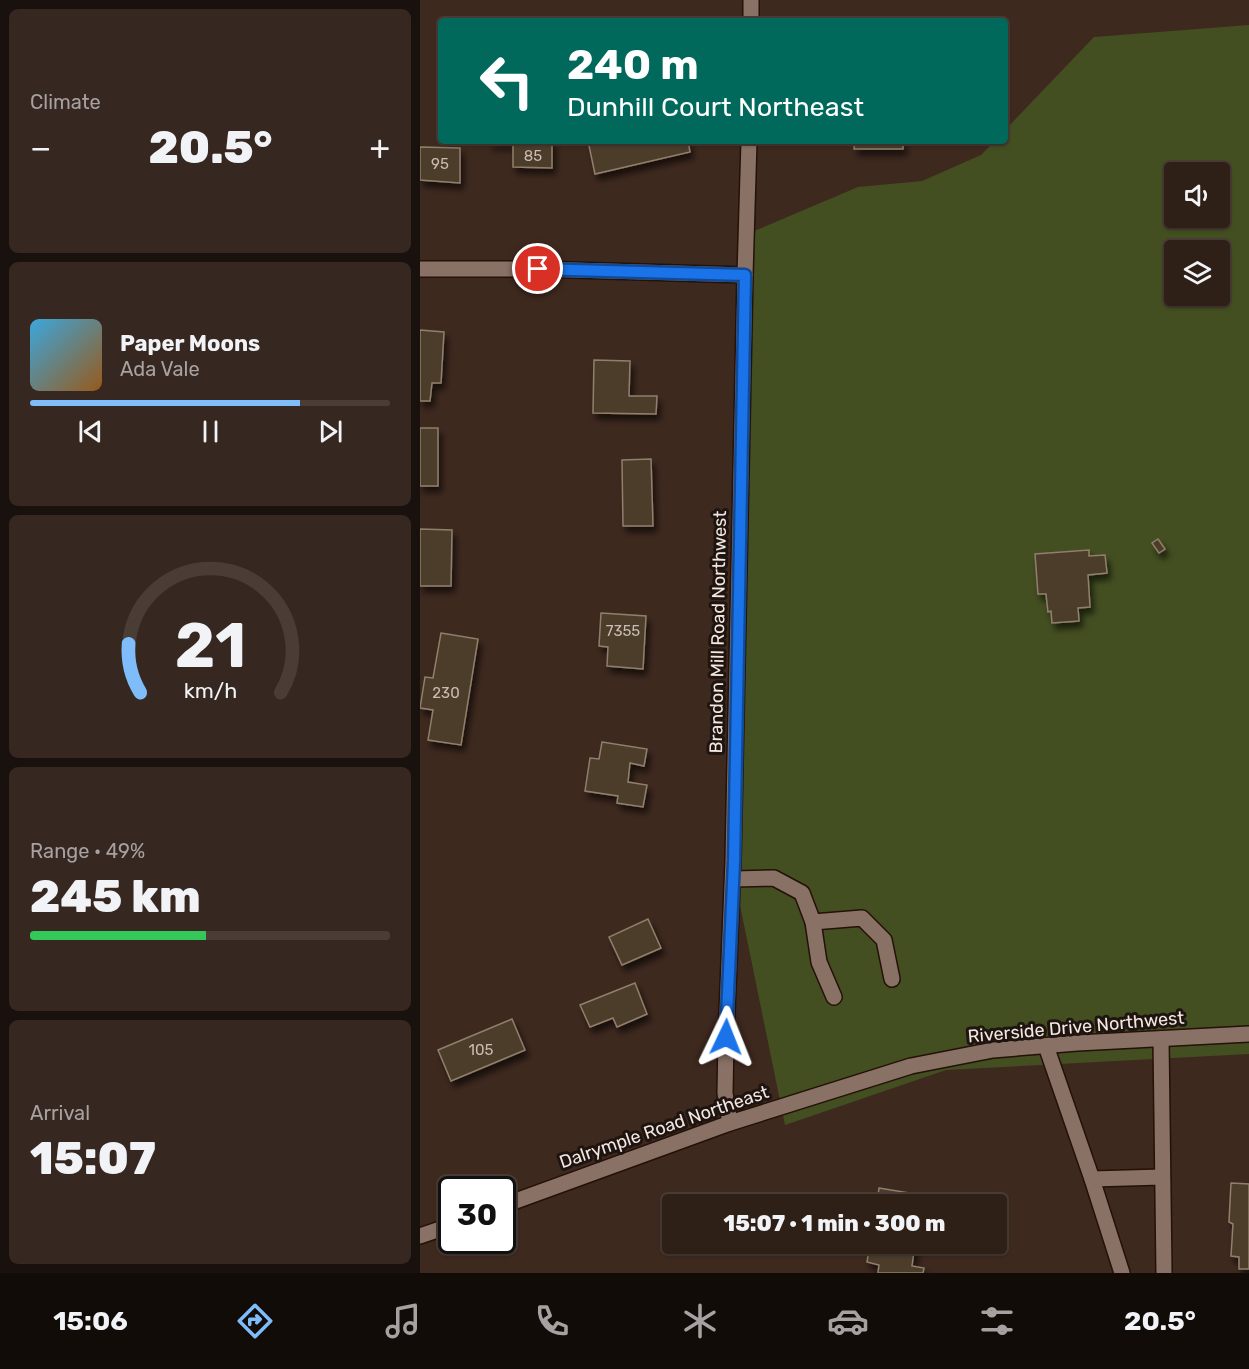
<!DOCTYPE html>
<html lang="en">
<head>
<meta charset="utf-8">
<style>
  :root { --surface:#2e1f17; --page:#362720; --text:#f1f3f6; --muted:#a7a2a1; --line:#493d36; --accent:#7ebdf9 }
  body { margin:0; font-family:Rubik,sans-serif; background:var(--page); color:var(--text); height:100vh; display:flex; flex-direction:column; font-size:22px; white-space:nowrap }
  * { box-sizing:border-box; margin:0 }
  p { font-size:20px; color:var(--muted) }
  .icon { flex:none; width:33px; height:33px; fill:none; stroke:currentColor; stroke-width:2; stroke-linecap:round; stroke-linejoin:round }
  .map { position:relative; flex:1; overflow:hidden }
  .sheet { display:flex; flex-direction:column; gap:9px; padding:9px; background:#19110d; width:420px }
  .sheet>* { flex:none }
  .banner { position:absolute; left:18px; top:18px; width:570px; height:126px; border-radius:6px; box-shadow:0 2px 4px #0004,0 0 0 2px var(--line); background:#00695c; color:#fff; overflow:hidden }
  .buttons { position:absolute; left:744px; top:162px; display:grid; gap:12px }
  .buttons a { display:grid; place-items:center; width:66px; height:66px; border-radius:6px; background:var(--surface); box-shadow:0 2px 4px #0004,0 0 0 2px var(--line); font-size:30px }
  .speed { position:absolute; left:18px; top:1176px; display:flex; gap:12px; font-size:30px; font-weight:700; text-align:center }
  .speed>* { display:grid; place-content:center; width:78px; height:78px; border-radius:50%; background:var(--surface); box-shadow:0 2px 4px #0004,0 0 0 2px var(--line); line-height:1 }
  .speed .limit { border:3px solid #111; border-radius:9px; background:#fff; color:#111 }
  .pin { position:absolute; display:grid; place-items:center; width:51px; height:51px; color:#fff; margin:-26px; border:3px solid #fff; border-radius:50%; box-shadow:0 2px 6px #0007 }
  .me { position:absolute; width:66px; margin:-33px; rotate:2deg; stroke-linejoin:round; filter:drop-shadow(0 0 4px #0008) }
  .turn { display:flex; align-items:center; gap:21px; height:126px; padding:0 30px; font-size:27px }
  .turn .icon { width:78px; height:78px; stroke-width:2.5 }
  .turn b { display:block; font-size:42px; line-height:51px }
  .big { font-size:45px; font-weight:800; line-height:1.1 }
  .sheet .widget { flex:1; display:flex; flex-direction:column; justify-content:center; gap:9px; min-width:0; padding:0 21px; border-radius:9px; background:var(--page) }
  .sheet .dial { align-items:center; gap:0 }
  .dial svg { height:156px; overflow:visible; fill:none; stroke:var(--line); stroke-width:7; stroke-linecap:round; text-anchor:middle }
  .dial text { fill:var(--text); stroke:none }
  .song { display:flex; align-items:center; gap:18px }
  .cover { width:72px; height:72px; border-radius:9px; background:linear-gradient(135deg,hsl(200 70% 55%),hsl(30 70% 35%)) }
  .played { height:6px; border-radius:3px; background:linear-gradient(90deg,var(--accent) 75%,var(--line) 75%) }
  .keys { display:flex; justify-content:space-around; direction:ltr }
  .heat { display:flex; justify-content:space-between; align-items:center; font-size:33px; direction:ltr }
  .charge { height:9px; border-radius:4px; background:linear-gradient(90deg,#34c759 49%,var(--line) 0) }
  .trip { position:absolute; left:242px; top:1194px; width:345px; height:60px; border-radius:6px; background:var(--surface); box-shadow:0 2px 4px #0004,0 0 0 2px var(--line); font-weight:800; line-height:60px; text-align:center }
  .tabs { display:flex; height:96px; justify-content:space-around; align-items:center; background:#120c09; color:var(--muted) }
  .tabs .icon { width:42px; height:42px }
  .tabs .current { color:var(--accent) }
  .tabs b { font-size:27px; color:var(--text) }
  main { display:flex; flex:1; min-height:0 }
  .map>svg:first-child { display:block }
</style>
</head>
<body>
<main>
<section class="sheet">
<div class="widget"><p>Climate</p>
<div class="heat"><a>−</a><b class="big">20.5°</b><a>+</a></div>
</div>
<div class="widget">
<div class="song"><i class="cover"></i><div><b>Paper Moons</b><p>Ada Vale</p></div></div>
<div class="played"></div>
<div class="keys"><svg class="icon" aria-label="previous" viewBox="0 0 24 24"><path d="M18 5L8 12l10 7zM5 5v14"/></svg><svg class="icon" aria-label="pause" viewBox="0 0 24 24"><path d="M8 5v14M16 5v14"/></svg><svg class="icon" aria-label="next" viewBox="0 0 24 24"><path d="M6 5l10 7-10 7zM19 5v14"/></svg></div>
</div>
<div class="widget dial"><svg viewBox="0 0 100 80">
<path d="M14 69A42 42 0 1 1 86 69"/>
<path d="M14 69A42 42 0 0 1 8 44" stroke="#7ebdf9"/>
<text x="50" y="56" font-size="32" font-weight="700">21</text>
<text x="50" y="72" font-size="11">km/h</text>
</svg></div>
<div class="widget"><p>Range · 49%</p><b class="big">245 km</b><div class="charge"></div></div>
<div class="widget"><p>Arrival</p><b class="big">15:07</b></div>
</section>
<div class="map">
<svg width="829" height="1273" viewBox="0 0 829 1273">
  <defs>
    <filter id="shadow"><feDropShadow dx="3.5" dy="6" stdDeviation="3" flood-color="#0009"/></filter>
  </defs>
  <rect width="100%" height="100%" fill="#3e291f"/>
  <!-- green -->
  <path fill="#434f21" fill-rule="evenodd" d="M829,25v1029l-303,16 -161,55 -51,-249 18,-644 106,-45 64,-6 59,-26 14,-14h10v-11l89,-93zM754,172h46v46h-46zM754,250h46v46h-46z"/>
  <!-- building -->
  <g fill="#4b3c2a" stroke="#907f6b" stroke-width="1.5" filter="url(#shadow)">
    <path d="M70,141h62v27l-39,-1v-23h-23z"/>
    <path d="M168,141h100l2,11 -95,22z"/>
    <path d="M435,141h48v8h-49z"/>
    <path d="M0,147l40,1v35l-40,-3z"/>
    <path d="M0,330l24,2 -3,51h-9l-2,18h-10z"/>
    <path d="M174,360l36,1 -1,35h28l-1,18 -63,-1z"/>
    <rect x="0" y="428" width="18" height="58"/>
    <path d="M231,459l2,67h-30l-1,-66z"/>
    <path d="M0,529l32,1 -1,56h-31z"/>
    <path d="M738,539l7,10 -6,4 -7,-10z"/>
    <path d="M669,550v6l16,-1 2,18 -19,2 2,32 -12,1 1,13 -27,2 -1,-12 -3,1 -2,-18h-8l-3,-40z"/>
    <path d="M181,613l45,3 -3,53 -36,-3 1,-19 -9,-1z"/>
    <path d="M21,633l37,6 -17,106 -33,-5 5,-30 -13,-2 5,-31 8,1z"/>
    <path d="M182,742l45,7 -3,17 -14,-3 -2,19 19,3 -4,22 -26,-4 1,-7 -33,-5 5,-33 9,1z"/>
    <path d="M228,919l13,29 -39,17 -13,-28z"/>
    <path d="M215,983l12,31 -30,13 -4,-9 -23,9 -10,-22z"/>
    <path d="M92,1019l13,31 -74,31 -13,-31z"/>
    <path d="M811,1183l18,1v85h-10v-12l-8,-1 2,-32 -4,-2z"/>
    <path d="M459,1188l55,9 -2,7h-55z"/>
    <path d="M450,1244h45l-3,22 12,2 -1,5h-45l1,-8 -12,-3z"/>
  </g>
  <g fill="none" stroke-linecap="round" stroke-linejoin="round">
    <!-- minor casing -->
    <g stroke="#241108" stroke-width="18">
      <g id="minor">
        <path d="M331,21v-21"/>
        <path d="M0,269h118l207,6"/>
        <path d="M313,879l41,-1 28,15 11,29 6,40 15,35"/>
        <path d="M393,922l49,-4 22,22 8,39"/>
        <path d="M741,1039l3,234"/>
        <path d="M626,1046l46,133 30,94"/>
        <path d="M310,1123l-5,-30 1,-56 7,-176 12,-586 4,-134"/>
        <path d="M672,1179l70,-2"/>
        <path d="M82,1206l228,-83 181,-57 82,-16 84,-7 172,-9"/>
        <path d="M0,1236l32,-11"/>
      </g>
    </g>
    <!-- minor -->
    <use href="#minor" stroke="#8a7166" stroke-width="15"/>
  </g>
  <g fill="none" stroke-linecap="round" stroke-linejoin="round">
    <!-- route casing -->
    <g stroke="#114b97" stroke-width="15">
      <path id="route" d="M118,269l207,6 -11,586 -8,176"/>
    </g>
    <!-- route -->
    <use href="#route" stroke="#1a73e8" stroke-width="10"/>
  </g>
  <g text-anchor="middle" stroke-width="6" stroke-linejoin="round" paint-order="stroke">
    <!-- number labels -->
    <g font-size="15" fill="#cabcb2">
      <text x="113" y="161">85</text>
      <text x="20" y="169">95</text>
      <text x="203" y="636">7355</text>
      <text x="26" y="698">230</text>
      <text x="61" y="1055">105</text>
    </g>
    <!-- street labels -->
    <g font-size="18" fill="#f4e6e0" stroke="#1e1410">
      <text transform="translate(298 632) rotate(-89)" y="6">Brandon Mill Road Northwest</text>
      <text transform="translate(656 1027) rotate(-5)" y="6">Riverside Drive Northwest</text>
      <text transform="translate(244 1127) rotate(-19)" y="6">Dalrymple Road Northeast</text>
    </g>
  </g>
</svg>
<div class="buttons">
<a><svg class="icon" aria-label="sound" viewBox="0 0 24 24"><path d="M4 9h4l5-4v14l-5-4H4zM17 9q2 3 0 6"/></svg></a>
<a><svg class="icon" aria-label="layers" viewBox="0 0 24 24"><path d="M12 4l9 5-9 5-9-5zM3 14l9 5 9-5"/></svg></a>
</div>
<div class="speed"><div class="limit">30</div></div>
<div class="pin" style="left:118px;top:269px;background:#d93025"><svg class="icon" aria-label="arrive" viewBox="0 0 24 24"><path d="M6 21V4h12l-3 4 3 4H6"/></svg></div>
<svg class="me" style="left:306px;top:1037px" viewBox="-20 -20 40 40"><path d="M0-17L14 15 0 8-14 15z" fill="#1a73e8" stroke="#fff" stroke-width="4"/></svg>
<div class="trip">15:07 · 1 min · 300 m</div>
<div class="banner">
<div class="turn"><svg class="icon" aria-label="left" viewBox="0 0 24 24"><path d="M17 20v-9H6M10 6l-5 5 5 5"/></svg><div><b>240 m</b>Dunhill Court Northeast</div></div>
</div>
</div>
</main>
<nav class="tabs">
<b>15:06</b>
<svg class="icon current" aria-label="directions" viewBox="0 0 24 24"><path d="M12 3l9 9-9 9-9-9zM9 14v-3h6M13 9l2 2-2 2"/></svg>
<svg class="icon" aria-label="music" viewBox="0 0 24 24"><path d="M9 18V5l10-2v13"/><circle cx="6" cy="18" r="3"/><circle cx="16" cy="16" r="3"/></svg>
<svg class="icon" aria-label="phone" viewBox="0 0 24 24"><path d="M5 4h4l2 5-3 2q2 4 5 5l2-3 5 2v4C11 20 4 13 5 4z"/></svg>
<svg class="icon" aria-label="climate" viewBox="0 0 24 24"><path d="M12 3v18M4 7l16 10M4 17L20 7"/></svg>
<svg class="icon" aria-label="car" viewBox="0 0 24 24"><path d="M5 17H2v-5l4-1 3-4h7l3 4 3 1v5h-3M9 17h6M6 11h13"/><circle cx="7" cy="17" r="2"/><circle cx="17" cy="17" r="2"/></svg>
<svg class="icon" aria-label="filters" viewBox="0 0 24 24"><path d="M4 7h16M4 17h16"/><circle cx="9" cy="7" r="2"/><circle cx="15" cy="17" r="2"/></svg>
<b>20.5°</b>
</nav>
</body>
</html>
